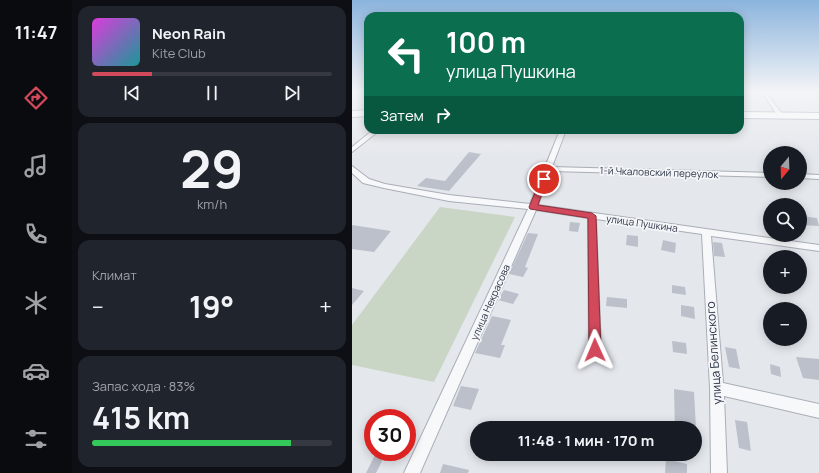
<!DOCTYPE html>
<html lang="ru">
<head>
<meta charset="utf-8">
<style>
  :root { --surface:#171b24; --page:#20242c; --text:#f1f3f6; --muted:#9ea1a6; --line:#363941; --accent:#d1495b }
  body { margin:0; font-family:Manrope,sans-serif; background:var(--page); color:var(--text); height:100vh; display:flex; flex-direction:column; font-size:15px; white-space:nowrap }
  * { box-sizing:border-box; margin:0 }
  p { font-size:13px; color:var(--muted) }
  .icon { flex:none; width:22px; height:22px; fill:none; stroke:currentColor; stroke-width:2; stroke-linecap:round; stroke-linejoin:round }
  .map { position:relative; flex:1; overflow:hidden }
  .details { display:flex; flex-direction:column; gap:6px; padding:6px; background:#0d0f14; width:280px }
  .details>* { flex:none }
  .guide { position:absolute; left:12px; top:12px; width:380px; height:122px; border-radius:12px; box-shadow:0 2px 10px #0003; background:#0b6e4f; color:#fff; overflow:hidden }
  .needle { width:26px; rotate:199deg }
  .fabs { position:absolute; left:411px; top:146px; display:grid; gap:8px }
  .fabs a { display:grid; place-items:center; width:44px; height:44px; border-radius:50%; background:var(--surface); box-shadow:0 2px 10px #0003; font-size:20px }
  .speed { position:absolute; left:12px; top:409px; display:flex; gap:8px; font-size:20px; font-weight:700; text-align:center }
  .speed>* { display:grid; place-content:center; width:52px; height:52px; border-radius:50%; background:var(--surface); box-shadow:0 2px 10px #0003; line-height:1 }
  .speed .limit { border:6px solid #d22; background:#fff; color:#111 }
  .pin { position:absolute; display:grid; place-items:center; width:34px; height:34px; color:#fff; margin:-17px; border:2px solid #fff; border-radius:50%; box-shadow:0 1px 4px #0007 }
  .me { position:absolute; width:44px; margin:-22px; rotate:359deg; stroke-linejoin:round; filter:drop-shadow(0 0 3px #0008) }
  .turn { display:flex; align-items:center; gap:14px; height:84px; padding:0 16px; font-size:18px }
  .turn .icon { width:52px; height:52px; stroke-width:2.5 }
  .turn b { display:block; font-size:28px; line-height:34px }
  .then { display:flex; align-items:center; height:38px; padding:0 16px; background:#0003; gap:8px; font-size:15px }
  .big { font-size:30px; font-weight:700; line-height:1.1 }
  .details .card { flex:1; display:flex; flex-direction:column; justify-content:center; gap:6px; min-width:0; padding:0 14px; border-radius:12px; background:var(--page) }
  .details .dial { align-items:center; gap:0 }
  .dial b { font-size:52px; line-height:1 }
  .song { display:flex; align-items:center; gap:12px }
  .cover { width:48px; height:48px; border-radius:6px; background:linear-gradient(135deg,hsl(300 70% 55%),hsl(180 70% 35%)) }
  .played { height:4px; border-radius:2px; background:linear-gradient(90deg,var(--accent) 25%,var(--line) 25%) }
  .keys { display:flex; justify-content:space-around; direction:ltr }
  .heat { display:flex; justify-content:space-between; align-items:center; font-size:22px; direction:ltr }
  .charge { height:6px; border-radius:3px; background:linear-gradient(90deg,#34c759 83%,var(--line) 0) }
  .trip { position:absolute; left:118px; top:421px; width:232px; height:40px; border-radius:20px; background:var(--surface); box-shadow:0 2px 10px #0003; font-weight:700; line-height:40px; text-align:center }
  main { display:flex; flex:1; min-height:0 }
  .dock { display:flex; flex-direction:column; width:72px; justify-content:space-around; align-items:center; background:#090b0e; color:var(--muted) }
  .dock .icon { width:28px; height:28px }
  .dock .selected { color:var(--accent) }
  .dock b { font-size:18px; color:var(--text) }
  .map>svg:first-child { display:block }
</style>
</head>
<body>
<main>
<nav class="dock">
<b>11:47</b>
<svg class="icon selected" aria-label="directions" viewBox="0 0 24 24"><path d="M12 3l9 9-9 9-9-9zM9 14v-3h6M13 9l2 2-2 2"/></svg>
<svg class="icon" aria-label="music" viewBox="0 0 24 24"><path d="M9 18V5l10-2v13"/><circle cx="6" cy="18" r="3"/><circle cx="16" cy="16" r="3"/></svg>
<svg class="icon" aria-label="phone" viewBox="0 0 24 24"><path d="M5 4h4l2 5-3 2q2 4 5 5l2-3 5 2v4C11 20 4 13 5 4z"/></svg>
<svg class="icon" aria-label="climate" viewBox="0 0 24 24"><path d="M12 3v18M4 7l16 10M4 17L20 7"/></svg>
<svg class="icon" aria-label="car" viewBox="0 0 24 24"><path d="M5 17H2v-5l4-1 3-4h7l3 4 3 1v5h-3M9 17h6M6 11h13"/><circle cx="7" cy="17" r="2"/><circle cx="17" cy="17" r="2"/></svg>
<svg class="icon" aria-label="filters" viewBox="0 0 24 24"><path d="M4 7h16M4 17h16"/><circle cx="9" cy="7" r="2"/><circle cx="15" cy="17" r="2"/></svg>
</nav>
<section class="details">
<div class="card">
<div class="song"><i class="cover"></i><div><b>Neon Rain</b><p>Kite Club</p></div></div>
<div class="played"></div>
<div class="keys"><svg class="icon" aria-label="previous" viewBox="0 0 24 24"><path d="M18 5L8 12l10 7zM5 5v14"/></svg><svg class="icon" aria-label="pause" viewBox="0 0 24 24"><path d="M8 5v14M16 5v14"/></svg><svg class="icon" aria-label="next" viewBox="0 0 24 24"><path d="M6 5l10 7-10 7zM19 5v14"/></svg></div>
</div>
<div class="card dial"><b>29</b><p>km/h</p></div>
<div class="card"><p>Климат</p>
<div class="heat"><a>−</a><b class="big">19°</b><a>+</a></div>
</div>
<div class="card"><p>Запас хода · 83%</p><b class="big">415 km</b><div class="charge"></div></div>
</section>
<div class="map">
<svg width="467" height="473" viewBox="0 0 467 473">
  <rect width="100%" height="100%" fill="#e4e7ec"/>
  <!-- green -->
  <path fill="#c9d6c5" d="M88,207l75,10 -81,165 -82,-17v-40z"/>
  <!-- building -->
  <g fill="#bbc0ca">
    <path d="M117,152l12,2 -32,37 -32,-5 9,-8 19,3z"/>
    <path d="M448,216l17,2 2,8 -19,-1z"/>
    <path d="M218,222l10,1 -2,9 -9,-1z"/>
    <path d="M0,225l39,6 -17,21 -22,-3z"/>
    <path d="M176,233l10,1 -13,33 3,1 -5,9 -14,-3z"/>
    <path d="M275,235l11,1v11l-12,-2z"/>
    <path d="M311,240l13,3 -1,10 -14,-3z"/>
    <path d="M361,242l9,1 3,14 -11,-1z"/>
    <path d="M320,285l13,2 1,8 -14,-2z"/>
    <path d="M0,288l12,3 -12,14z"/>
    <path d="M152,290l15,4 -6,10 -15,-4z"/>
    <path d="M255,297l20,2v9l-21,-2z"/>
    <path d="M329,305l13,2 1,12 -14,-3z"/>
    <path d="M140,316l19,4 -10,25h4l-5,13 -25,-5z"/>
    <path d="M320,341l14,2 1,11 -14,-2z"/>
    <path d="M373,347l11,2 4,20 -11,-2z"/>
    <path d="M444,357l23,2v21l-16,-2z"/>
    <path d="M418,364l10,3 1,10 -10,-3z"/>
    <path d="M109,386l18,3 -8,21 -18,-4z"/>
    <path d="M322,389l20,3 2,36h-21z"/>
    <path d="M383,420l12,2 4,29 -12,-3z"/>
    <path d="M24,453l9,2 -9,18h-10z"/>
    <path d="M314,459l21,5v9h-22z"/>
    <path d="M91,464l26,6 -1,3h-28z"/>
  </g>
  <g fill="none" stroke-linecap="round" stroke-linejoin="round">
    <!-- minor casing -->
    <g stroke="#a9aeb7" stroke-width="2">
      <g id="minor">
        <path d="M410,92h4l16,22 -1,1h-4z"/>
        <path d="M21,130h7l-28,22v-5z"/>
        <path d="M208,130h6l-14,37 218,6v4l-219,-6 -13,34 281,40v6l-108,-15 12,147 96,21v14l-95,-22 3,77h-16l-1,-85 -8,-154 -106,-15 5,131 -2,4 -4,2 -4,-2 -2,-4 -1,-132 -52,-8 -116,263h-16l124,-264 -79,-8 -65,-13 -21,-5 -11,-10v-7l17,13 16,5 64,11 81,9z"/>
        <path d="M448,174l19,1v4l-19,-1z"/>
      </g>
    </g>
    <!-- primary casing -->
    <g stroke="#a3abb8" stroke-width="2">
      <g id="primary">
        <path d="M16,110v6l-16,1v-6z"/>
        <path d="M388,112l79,1v6l-79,-1z"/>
      </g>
    </g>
    <!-- minor -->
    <use href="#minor" fill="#f7f8fa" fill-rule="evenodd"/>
    <!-- primary -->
    <use href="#primary" fill="#fff" fill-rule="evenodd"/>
  </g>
  <!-- sky -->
  <linearGradient id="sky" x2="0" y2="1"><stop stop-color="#8bb4dd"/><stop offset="0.58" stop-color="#f3f4f6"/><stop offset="1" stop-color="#f3f4f6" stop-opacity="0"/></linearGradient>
  <rect width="467" height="158" fill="url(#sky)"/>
  <!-- route -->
  <path fill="#d1495b" stroke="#882f3b" d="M189,178l6,1 -9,26 54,8 4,3 5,134 -2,4 -4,2 -4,-2 -2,-4 -1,-132 -58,-9 -1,-2z"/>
  <g text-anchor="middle" stroke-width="3.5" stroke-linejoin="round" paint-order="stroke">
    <!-- street labels -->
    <g font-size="10" fill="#2b3445" stroke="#f4f6f9">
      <text transform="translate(307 172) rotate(2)" y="4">1-й Чкаловский переулок</text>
      <text transform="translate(290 223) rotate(8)" y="4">улица Пушкина</text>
      <text transform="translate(138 302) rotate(-66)" y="4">улица Некрасова</text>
    </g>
    <!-- near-street labels -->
    <g font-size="12" fill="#2b3445" stroke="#f4f6f9">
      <text transform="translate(362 353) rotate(-94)" y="4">улица Белинского</text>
    </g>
  </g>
</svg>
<div class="fabs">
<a><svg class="needle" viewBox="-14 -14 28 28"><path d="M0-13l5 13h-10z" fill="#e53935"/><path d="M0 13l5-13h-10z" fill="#9ea1a6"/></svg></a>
<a><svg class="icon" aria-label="search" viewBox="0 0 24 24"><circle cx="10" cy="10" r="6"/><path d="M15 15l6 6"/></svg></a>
<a>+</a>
<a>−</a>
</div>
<div class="speed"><div class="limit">30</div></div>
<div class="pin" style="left:192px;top:179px;background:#d93025"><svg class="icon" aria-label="arrive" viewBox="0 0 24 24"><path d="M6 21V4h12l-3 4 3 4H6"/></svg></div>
<svg class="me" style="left:243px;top:350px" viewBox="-20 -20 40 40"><path d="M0-17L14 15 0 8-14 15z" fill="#d1495b" stroke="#fff" stroke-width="4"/></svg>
<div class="trip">11:48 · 1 мин · 170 m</div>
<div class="guide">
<div class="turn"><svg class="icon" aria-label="left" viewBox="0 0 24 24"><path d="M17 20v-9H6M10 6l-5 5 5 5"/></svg><div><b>100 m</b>улица Пушкина</div></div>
<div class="then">Затем<svg class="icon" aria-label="right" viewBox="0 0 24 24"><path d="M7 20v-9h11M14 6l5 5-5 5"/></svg></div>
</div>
</div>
</main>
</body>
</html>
